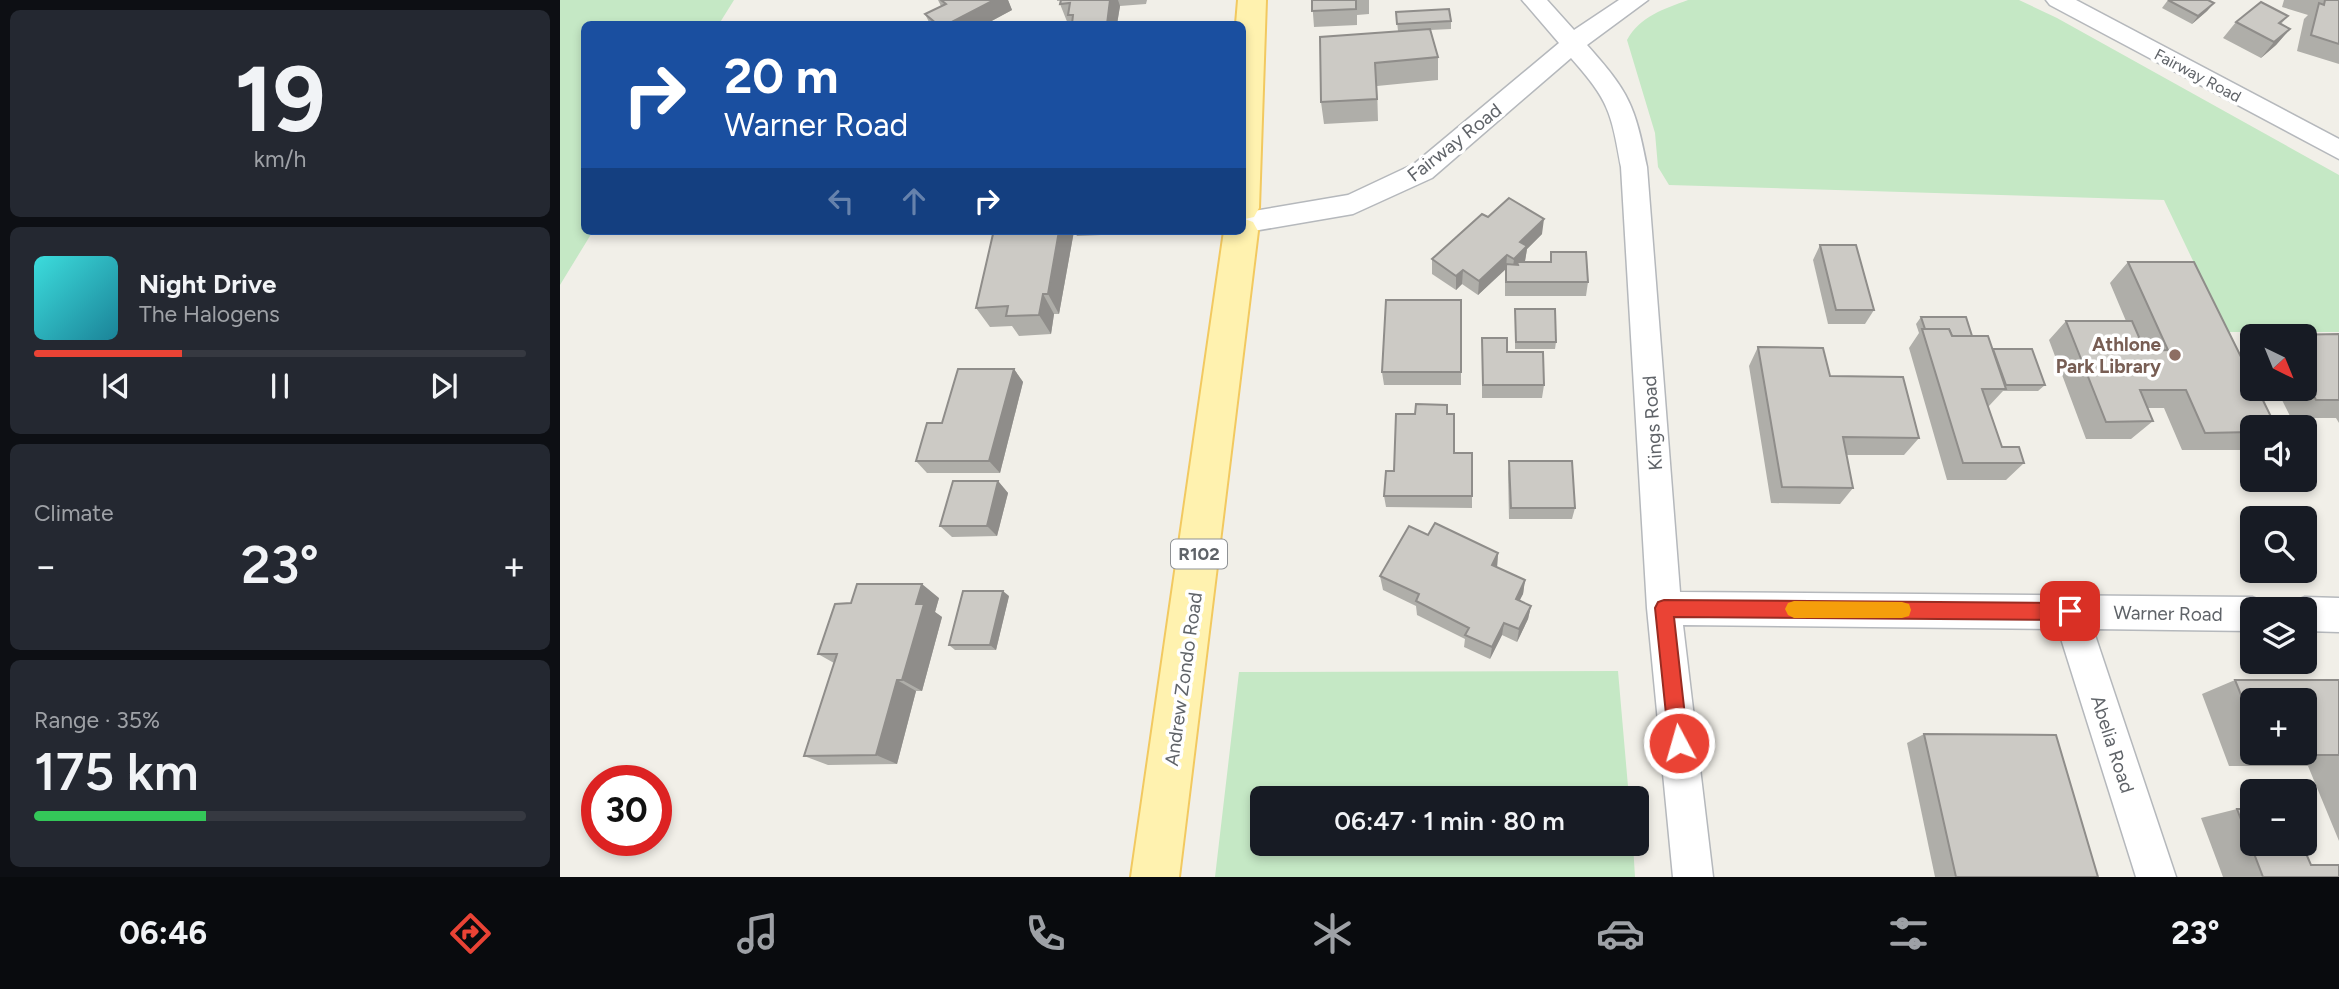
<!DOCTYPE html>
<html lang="en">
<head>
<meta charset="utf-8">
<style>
  :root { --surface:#171b24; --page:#242831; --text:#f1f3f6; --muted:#9ea1a6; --line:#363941; --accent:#ea4335 }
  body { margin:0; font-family:Figtree,sans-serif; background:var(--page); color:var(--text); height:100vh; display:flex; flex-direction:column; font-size:26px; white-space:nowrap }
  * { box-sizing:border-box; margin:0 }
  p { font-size:23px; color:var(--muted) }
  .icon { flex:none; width:38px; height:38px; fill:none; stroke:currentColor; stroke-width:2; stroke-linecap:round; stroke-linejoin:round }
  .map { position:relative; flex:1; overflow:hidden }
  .panel { display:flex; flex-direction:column; gap:10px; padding:10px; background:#0d0f14; width:560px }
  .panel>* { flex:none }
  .top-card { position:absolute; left:21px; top:21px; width:665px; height:214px; border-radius:10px; box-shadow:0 4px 10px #0003; background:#1a4fa0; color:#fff; overflow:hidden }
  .needle { width:46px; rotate:137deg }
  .tools { position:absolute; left:1680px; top:324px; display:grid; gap:14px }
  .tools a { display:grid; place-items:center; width:77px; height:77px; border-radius:10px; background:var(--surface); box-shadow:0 4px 10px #0003; font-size:35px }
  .speed { position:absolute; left:21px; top:765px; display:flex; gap:14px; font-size:35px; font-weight:700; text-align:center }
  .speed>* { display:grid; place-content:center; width:91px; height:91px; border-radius:50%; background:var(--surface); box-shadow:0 4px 10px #0003; line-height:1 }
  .speed .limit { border:10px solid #d22; background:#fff; color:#111 }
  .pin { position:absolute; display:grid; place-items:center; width:60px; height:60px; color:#fff; margin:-30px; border-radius:14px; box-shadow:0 4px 10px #0006 }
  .me { position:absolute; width:77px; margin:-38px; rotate:354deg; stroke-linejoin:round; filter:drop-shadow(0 0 5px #0008) }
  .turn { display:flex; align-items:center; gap:24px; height:147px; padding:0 28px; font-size:32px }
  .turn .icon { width:91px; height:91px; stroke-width:2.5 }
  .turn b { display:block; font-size:49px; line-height:60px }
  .lanes { display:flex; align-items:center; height:66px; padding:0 28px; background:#0003; justify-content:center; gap:35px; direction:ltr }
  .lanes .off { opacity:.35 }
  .big { font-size:52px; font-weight:600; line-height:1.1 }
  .panel .widget { flex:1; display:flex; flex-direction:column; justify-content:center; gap:10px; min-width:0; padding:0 24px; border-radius:10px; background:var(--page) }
  .panel .dial { align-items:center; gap:0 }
  .dial b { font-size:91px; line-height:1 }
  .song { display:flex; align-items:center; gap:21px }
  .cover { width:84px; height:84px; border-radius:10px; background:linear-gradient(135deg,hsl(180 70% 55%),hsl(190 70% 35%)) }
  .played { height:7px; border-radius:4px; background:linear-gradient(90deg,var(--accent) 30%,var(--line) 30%) }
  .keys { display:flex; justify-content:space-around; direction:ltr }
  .heat { display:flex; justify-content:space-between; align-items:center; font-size:38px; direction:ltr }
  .charge { height:10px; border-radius:5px; background:linear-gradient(90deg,#34c759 35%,var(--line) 0) }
  .trip { position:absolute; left:690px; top:786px; width:399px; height:70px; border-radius:10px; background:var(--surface); box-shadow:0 4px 10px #0003; font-weight:600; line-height:70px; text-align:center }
  .menu { display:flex; height:112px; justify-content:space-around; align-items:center; background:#090b0e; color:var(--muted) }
  .menu .icon { width:49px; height:49px }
  .menu .on { color:var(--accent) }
  .menu b { font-size:32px; color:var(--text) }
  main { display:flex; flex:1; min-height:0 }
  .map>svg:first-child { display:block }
</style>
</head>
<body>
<main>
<section class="panel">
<div class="widget dial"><b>19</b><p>km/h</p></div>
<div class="widget">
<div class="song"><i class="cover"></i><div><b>Night Drive</b><p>The Halogens</p></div></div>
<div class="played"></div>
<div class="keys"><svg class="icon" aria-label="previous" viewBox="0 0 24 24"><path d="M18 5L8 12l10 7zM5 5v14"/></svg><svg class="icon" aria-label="pause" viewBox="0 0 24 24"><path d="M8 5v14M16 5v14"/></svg><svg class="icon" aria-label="next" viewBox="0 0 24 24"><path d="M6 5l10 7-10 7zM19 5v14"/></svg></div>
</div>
<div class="widget"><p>Climate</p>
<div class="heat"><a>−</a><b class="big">23°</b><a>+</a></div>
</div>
<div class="widget"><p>Range · 35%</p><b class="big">175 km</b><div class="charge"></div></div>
</section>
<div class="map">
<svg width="1779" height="877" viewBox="0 0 1779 877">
  <rect width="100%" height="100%" fill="#f1efe8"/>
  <!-- green -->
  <g fill="#c5e8c5">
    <path d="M0,0h174l-15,24h-135v207h9l-33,54z"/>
    <path d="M1128,0h331l38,18 282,157v157h-112l-63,-132 -495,-15 -11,-18 -3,-34 -28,-93c13,-24 37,-31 61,-40z"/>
    <path d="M1058,671l11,127h-367v46h371l2,33h-420l24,-205z"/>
  </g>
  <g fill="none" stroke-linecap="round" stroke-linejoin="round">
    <!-- minor casing -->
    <g stroke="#b5b8bc" stroke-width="3">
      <g id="minor">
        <path d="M962,0h25l27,30 45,-30h29l-61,45c42,47 48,60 60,122l33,425 572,5 12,5 3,7h-15v22l-159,-2 83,248h-40l-78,-248 -375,-4 30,252h-40l-26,-269 -26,-441c-10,-56 -12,-66 -50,-109l-139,120 -79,36 -111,19 -8,-2h8v-18l106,-18 66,-31 145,-121z"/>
        <path d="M1486,0h30l263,139v20l-289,-154z"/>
        <path d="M1745,597l34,1v34l-34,-1v-22h-15l3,-7z"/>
      </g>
    </g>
    <!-- primary casing -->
    <g stroke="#f2c960" stroke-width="4">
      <path id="primary" d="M678,0h28l-7,208 -5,9 -9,2 8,3 5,9 -79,646h-48l93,-646h18v-207h-6z"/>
    </g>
    <!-- minor -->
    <use href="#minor" fill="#fff" fill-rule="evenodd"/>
    <!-- primary -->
    <use href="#primary" fill="#fff2af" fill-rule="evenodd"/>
  </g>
  <!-- wall -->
  <g fill="#afaea9" fill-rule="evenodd">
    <path d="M378,0h70l4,10 -26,14h-56l-5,-10 16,-8z"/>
    <path d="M497,0h90l-1,4 -26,2 -3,18h-49l-8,-20 1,-3h-4z"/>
    <path d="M752,0h57v14l-12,1v10l-43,2z"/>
    <path d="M1608,0l46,3 -7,8 -15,13 -30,-16z"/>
    <path d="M1724,0h55v64l-42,-13 7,-32 4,-4 -26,-8z"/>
    <path d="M836,12l55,9v8l-21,1 8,27v23l-61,6 1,35 -54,3 -3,-22 77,-71z"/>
    <path d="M1728,16l-7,8 9,5 -14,16 -15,13 -38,-20 13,-16z"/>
    <path d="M928,217l54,17 -15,15 -2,12 -1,1h26l1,-10 37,30 -2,14h-81v-27l-27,26 -16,-11 -6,6 -24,-16v-15z"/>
    <path d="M514,231l-15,83h-5l-3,20 -32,2 -7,-10 -22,1 -14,-19z"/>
    <path d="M514,231h75v2l-72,3z"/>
    <path d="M1260,245l54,65 -9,14h-37l-15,-64z"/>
    <path d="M1568,262l124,165v23h-70l-18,-42h-17l6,13 -22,18h-45l-37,-99 17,-19h60l-16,-38z"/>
    <path d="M901,300v85h-77l-2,-13z"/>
    <path d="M955,309l41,33 -1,7h-40z"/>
    <path d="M1361,317l51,19 21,14v-1l52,36 -7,6h-35l-15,16 14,40 22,16 -18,17h-59l-38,-132 10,-15 -3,-9z"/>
    <path d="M1779,334v89l-3,-5h-45l-15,-30h29v-52h-25l2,-1z"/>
    <path d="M922,338l25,14 37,33 -2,13h-60z"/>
    <path d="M1198,347l72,29 89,62 -15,17h-58l7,33 -13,16 -69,-1 -22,-137z"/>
    <path d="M454,369l9,13 -23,91h-73l-11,-12 26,-38z"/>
    <path d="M887,414l7,39 18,43v12l-86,-1 -2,-11 10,-25z"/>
    <path d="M949,461l66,47 -3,11h-63l-1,-46z"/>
    <path d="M438,481l10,12 -11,43 -45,1 -12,-11z"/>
    <path d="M868,535l70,18 -1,14 28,13 -2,14 -4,6 12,6 -3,13 -11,23 -15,-7 -12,24 -26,-12 1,-8 -48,-24 -1,-9 -33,-16 -3,-14z"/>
    <path d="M449,596l-13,54h-41l-6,-5z"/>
    <path d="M379,598l-4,14 7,5 -20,74h-6l-19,73 -69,1 -24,-9 30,-93 -16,-9 33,-51z"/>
    <path d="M1675,680h104v161l-31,-75h-79l-27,-72zM1692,700l53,52h-53z"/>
    <path d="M1364,734l174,143h-163l-28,-134z"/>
    <path d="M1677,809l74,56 28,12h-116l-22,-59z"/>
  </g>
  <!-- shaded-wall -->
  <g fill="#8f8d8a">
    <path d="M434,0h14l4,10 -26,14h-38z"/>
    <path d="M550,0h8l2,6 -3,18h-10z"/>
    <path d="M1654,3l-7,8 -15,13 6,-8z"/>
    <path d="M1730,29l-14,16 -15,13 13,-16z"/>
    <path d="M984,219l-2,15 -15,15 -2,12 -13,13 2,-15 6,-17z"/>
    <path d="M499,231h15l-15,83 -11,-20z"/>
    <path d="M947,255l-1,14 -28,26 1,-14z"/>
    <path d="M903,270l-1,14 -6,6v-14z"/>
    <path d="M483,294l11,20 -3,20 -12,-19z"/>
    <path d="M454,369l9,13 -23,91 -11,-12z"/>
    <path d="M438,481l10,12 -11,43 -10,-10z"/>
    <path d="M938,553l-1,15 -5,-3z"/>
    <path d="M965,580l-2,14 -9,18 2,-13z"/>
    <path d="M362,584l17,14 -4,14 7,5 -20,74 -20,-11 14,-76z"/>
    <path d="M443,591l6,5 -13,54 -6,-5z"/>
    <path d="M971,606l-3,13 -11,23 2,-13z"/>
    <path d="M944,623l-2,12 -12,24 2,-12z"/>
    <path d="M337,680l19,11 -19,73 -21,-9z"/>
  </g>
  <!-- building -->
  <g fill="#cccac5" stroke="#8f8d8a" stroke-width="2">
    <path d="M381,0h53l-46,24h-11l-12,-10 21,-10z"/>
    <path d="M501,0h49l-3,24h-35l1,-9h-5l2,-12 -10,1z"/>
    <path d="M752,0h44v9l-44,2z"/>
    <path d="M1608,0h40l6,3 -16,13z"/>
    <path d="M1765,0h14v44l-28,-9 8,-32 5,2z"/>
    <path d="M1701,2l27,14 -9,7 11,6 -16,13 -38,-20z"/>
    <path d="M889,9l2,12 -54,3 -1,-12z"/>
    <path d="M870,29l8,28 -63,6 2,36 -56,3 -1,-65z"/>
    <path d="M949,198l35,21 -24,23 7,4 -13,13 -7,-4 -28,26 -16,-11 -7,6 -24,-17 50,-45 6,3z"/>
    <path d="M441,231h58l-11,63h-5l-4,21 -33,1 2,-10 -32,2 17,-74 8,-1z"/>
    <path d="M1260,245h36l18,65h-38z"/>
    <path d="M991,252h35l2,30h-82v-18l12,1 -1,-3h34z"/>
    <path d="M1568,262h66l58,117v9h5l19,39h-24v5l-47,1 -19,-43h-46l13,31 -47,1 -40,-101h66l13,30 23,-1z"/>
    <path d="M826,300h75v72h-79z"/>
    <path d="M955,309h40l1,33h-40z"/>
    <path d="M1361,317h45l6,19h-20l-3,-7h-24z"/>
    <path d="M1362,329h27l3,7h36l18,53h-24l20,58h17l5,16h-61z"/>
    <path d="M1779,334v66h-23l-11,-22v-42h-23v-1z"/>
    <path d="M922,338h25v14h36l1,33h-61z"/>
    <path d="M1198,347l65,1 7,28 73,1 16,61 -76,-1 10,51 -71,-1z"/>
    <path d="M1433,349h39l13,36h-39z"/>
    <path d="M398,369h56l-25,92h-73l11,-38h15z"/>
    <path d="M856,404l31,1v9h7v39h18v43h-88l2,-25h8l2,-57h19z"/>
    <path d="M949,461h63l3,47h-64z"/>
    <path d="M393,481h45l-11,45h-47z"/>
    <path d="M875,523l63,30 -6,12 33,15 -9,19 15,7 -12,23 -15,-6 -12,24 -27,-12 4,-7 -53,-27 3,-7 -39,-18 29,-50 19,9z"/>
    <path d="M297,584h65l-6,20h8l-22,76h-5l-21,75 -72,1 33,-102h-19l17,-50 16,-1z"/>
    <path d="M403,591h40l-13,54h-41z"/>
    <path d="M1675,680h104v75h-74l-1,-3h41v-52h-53v22z"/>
    <path d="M1364,734l132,1 42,142h-142z"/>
    <path d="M1677,809h15v35h50l9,21h28v12h-76z"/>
  </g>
  <!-- route -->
  <path fill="#ea4335" stroke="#982c22" stroke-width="2" d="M1104,600l406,3 7,3 2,5 -2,6 -7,3 -396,-3 14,126 -3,6 -6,3 -7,-3 -3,-6 -14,-135 3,-6z"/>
  <!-- slow -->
  <path fill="#f59e0b" d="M1234,601l108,1 7,2 2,6 -2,6 -7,2h-108l-6,-3 -3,-6 3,-6z"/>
  <!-- markers -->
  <circle fill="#8d6e63" stroke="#fff" stroke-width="2.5" cx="1615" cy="355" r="7"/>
  <g text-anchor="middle" stroke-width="7" stroke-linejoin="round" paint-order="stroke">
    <!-- far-street labels -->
    <g font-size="16" fill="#5f6368" stroke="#fff">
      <text transform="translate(1638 75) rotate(28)" y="6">Fairway Road</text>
    </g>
    <!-- shield labels -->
    <rect fill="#fff" stroke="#8f9295" stroke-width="2" x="611" y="539.5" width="56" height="29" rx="5"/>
    <g font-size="18" font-weight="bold" fill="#5f6368">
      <text x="639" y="560">R102</text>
    </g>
    <!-- street labels -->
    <g font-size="19" fill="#5f6368" stroke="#fff">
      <text transform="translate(894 142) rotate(-38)" y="7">Fairway Road</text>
      <text transform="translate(1092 423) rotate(-94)" y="7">Kings Road</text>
      <text transform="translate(1608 613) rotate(1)" y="7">Warner Road</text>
      <text transform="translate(623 679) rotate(-82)" y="7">Andrew Zondo Road</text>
      <text transform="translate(1553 744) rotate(72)" y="7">Abelia Road</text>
    </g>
    <!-- education labels -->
    <g font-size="19" font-weight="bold" fill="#785e54" stroke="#fff" text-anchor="end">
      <text x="1601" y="351">Athlone<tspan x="1601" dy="22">Park Library</tspan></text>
    </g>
  </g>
</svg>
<div class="tools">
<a><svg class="needle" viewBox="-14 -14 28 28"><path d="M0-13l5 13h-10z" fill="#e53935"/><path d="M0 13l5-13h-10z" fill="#9ea1a6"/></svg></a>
<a><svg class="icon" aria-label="sound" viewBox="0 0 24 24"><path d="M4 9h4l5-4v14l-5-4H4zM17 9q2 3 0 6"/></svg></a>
<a><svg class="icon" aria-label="search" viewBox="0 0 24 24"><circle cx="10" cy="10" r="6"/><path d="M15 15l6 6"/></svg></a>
<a><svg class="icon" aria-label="layers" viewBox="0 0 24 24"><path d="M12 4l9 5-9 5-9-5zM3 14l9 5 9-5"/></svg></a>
<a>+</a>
<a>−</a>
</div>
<div class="speed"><div class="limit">30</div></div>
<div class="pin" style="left:1510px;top:611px;background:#d93025"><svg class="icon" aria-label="arrive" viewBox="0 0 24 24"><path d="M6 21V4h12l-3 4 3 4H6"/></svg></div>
<svg class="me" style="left:1119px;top:743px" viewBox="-20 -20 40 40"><circle r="17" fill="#ea4335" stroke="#fff" stroke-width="3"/><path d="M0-11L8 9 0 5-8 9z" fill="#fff"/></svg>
<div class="trip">06:47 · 1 min · 80 m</div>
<div class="top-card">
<div class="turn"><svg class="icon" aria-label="right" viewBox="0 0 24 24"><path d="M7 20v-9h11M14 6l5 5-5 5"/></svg><div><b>20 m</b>Warner Road</div></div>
<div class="lanes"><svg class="icon off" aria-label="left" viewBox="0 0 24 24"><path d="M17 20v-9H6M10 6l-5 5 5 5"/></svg><svg class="icon off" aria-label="ahead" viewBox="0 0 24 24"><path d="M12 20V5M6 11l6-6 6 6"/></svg><svg class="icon" aria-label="right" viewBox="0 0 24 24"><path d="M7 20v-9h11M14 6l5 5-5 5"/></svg></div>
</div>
</div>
</main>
<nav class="menu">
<b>06:46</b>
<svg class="icon on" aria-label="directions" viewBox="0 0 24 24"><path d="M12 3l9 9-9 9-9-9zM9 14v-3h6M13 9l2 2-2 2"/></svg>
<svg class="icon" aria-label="music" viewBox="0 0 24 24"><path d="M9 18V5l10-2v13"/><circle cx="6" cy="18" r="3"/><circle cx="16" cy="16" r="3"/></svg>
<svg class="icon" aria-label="phone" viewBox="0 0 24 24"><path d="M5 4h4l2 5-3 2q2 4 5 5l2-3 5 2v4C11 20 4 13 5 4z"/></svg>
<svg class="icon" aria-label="climate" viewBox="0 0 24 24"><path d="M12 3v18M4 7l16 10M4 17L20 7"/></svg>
<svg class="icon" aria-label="car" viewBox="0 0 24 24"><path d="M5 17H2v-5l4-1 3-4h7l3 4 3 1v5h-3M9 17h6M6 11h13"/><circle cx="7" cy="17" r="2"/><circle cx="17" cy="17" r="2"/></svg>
<svg class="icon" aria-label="filters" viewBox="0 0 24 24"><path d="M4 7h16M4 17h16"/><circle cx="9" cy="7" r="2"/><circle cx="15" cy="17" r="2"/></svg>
<b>23°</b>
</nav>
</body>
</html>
